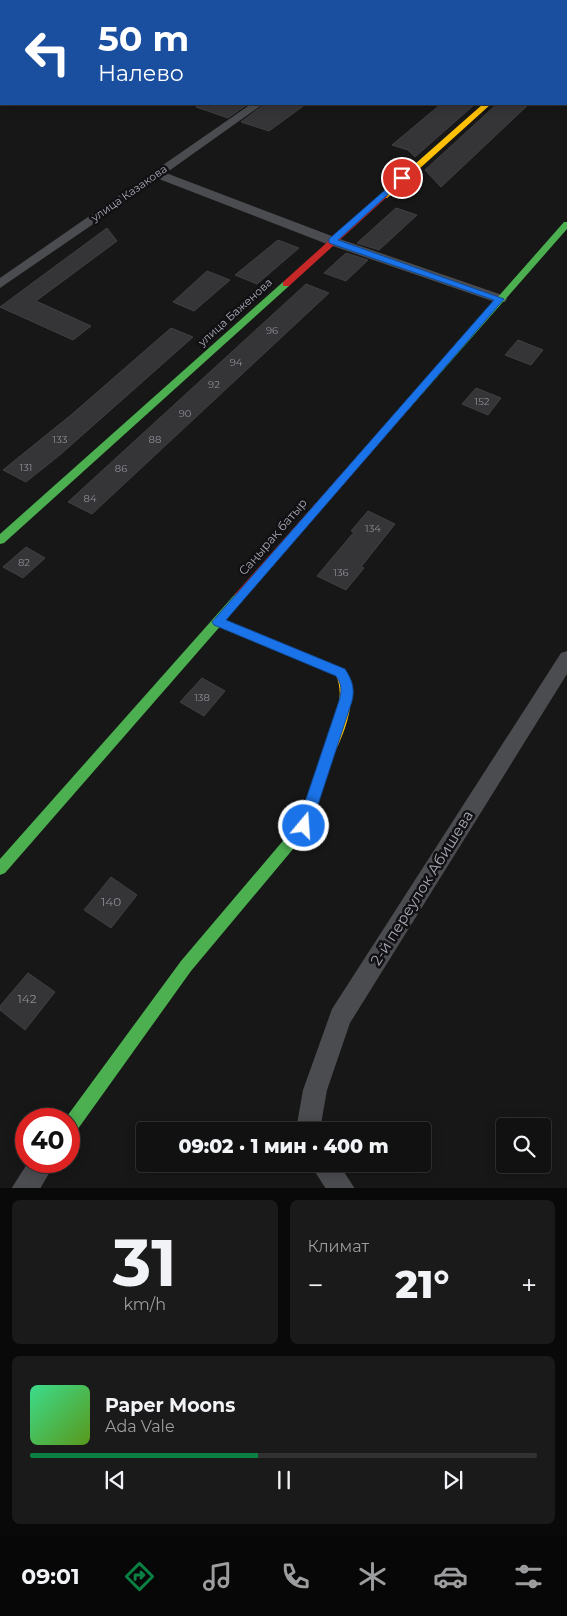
<!DOCTYPE html>
<html lang="ru">
<head>
<meta charset="utf-8">
<style>
  :root { --surface:#111; --page:#1a1a1a; --text:#f1f3f6; --muted:#9c9d9f; --line:#303131; --accent:#0b8043 }
  body { margin:0; font-family:Montserrat,sans-serif; background:var(--page); color:var(--text); height:100vh; display:flex; flex-direction:column; font-size:19px; white-space:nowrap }
  * { box-sizing:border-box; margin:0 }
  p { font-size:16px; color:var(--muted) }
  .icon { flex:none; width:28px; height:28px; fill:none; stroke:currentColor; stroke-width:2; stroke-linecap:round; stroke-linejoin:round }
  .map { position:relative; height:1188px; overflow:hidden }
  .details { display:flex; flex-direction:column; gap:12px; padding:12px; background:#090909; flex:1 }
  .details>* { flex:none }
  .guide { position:absolute; left:0px; top:0px; width:568px; height:105px; box-shadow:0 2px 12px #0003,0 0 0 1px var(--line); background:#1a4fa0; color:#fff; overflow:hidden }
  .tools { position:absolute; left:496px; top:1118px; display:grid; gap:10px }
  .tools a { display:grid; place-items:center; width:55px; height:55px; border-radius:5px; background:var(--surface); box-shadow:0 2px 12px #0003,0 0 0 1px var(--line); font-size:25px }
  .speed { position:absolute; left:15px; top:1108px; display:flex; gap:10px; font-size:25px; font-weight:700; text-align:center }
  .speed>* { display:grid; place-content:center; width:65px; height:65px; border-radius:50%; background:var(--surface); box-shadow:0 2px 12px #0003,0 0 0 1px var(--line); line-height:1 }
  .speed .limit { border:8px solid #d22; background:#fff; color:#111 }
  .pin { position:absolute; display:grid; place-items:center; width:42px; height:42px; color:#fff; margin:-21px; border:2px solid #fff; border-radius:50%; box-shadow:0 1px 5px #0007 }
  .me { position:absolute; width:55px; margin:-28px; rotate:18deg; stroke-linejoin:round; filter:drop-shadow(0 0 4px #0008) }
  .turn { display:flex; align-items:center; gap:18px; height:105px; padding:0 15px; font-size:22px }
  .turn .icon { width:65px; height:65px; stroke-width:2.5 }
  .turn b { display:block; font-size:35px; line-height:42px }
  .big { font-size:38px; font-weight:800; line-height:1.1 }
  .details .widget { flex:1; display:flex; flex-direction:column; justify-content:center; gap:8px; min-width:0; padding:0 18px; border-radius:8px; background:var(--page) }
  .details .dial { align-items:center; gap:0 }
  .dial b { font-size:65px; line-height:1 }
  .song { display:flex; align-items:center; gap:15px }
  .cover { width:60px; height:60px; border-radius:8px; background:linear-gradient(135deg,hsl(150 70% 55%),hsl(90 70% 35%)) }
  .played { height:5px; border-radius:2px; background:linear-gradient(90deg,var(--accent) 45%,var(--line) 45%) }
  .keys { display:flex; justify-content:space-around; direction:ltr }
  .heat { display:flex; justify-content:space-between; align-items:center; font-size:28px; direction:ltr }
  .details .tiles { flex:1; display:grid; gap:12px; grid-template-columns:1fr 1fr }
  .widget:last-child { grid-column:span 2 }
  .trip { position:absolute; left:136px; top:1122px; width:295px; height:50px; border-radius:5px; background:var(--surface); box-shadow:0 2px 12px #0003,0 0 0 1px var(--line); font-weight:800; line-height:50px; text-align:center }
  .tabs { display:flex; height:80px; justify-content:space-around; align-items:center; background:#070707; color:var(--muted) }
  .tabs .icon { width:35px; height:35px }
  .tabs .on { color:var(--accent) }
  .tabs b { font-size:22px; color:var(--text) }
  .map>svg:first-child { display:block }
</style>
</head>
<body>
<div class="map">
<svg width="567" height="1189" viewBox="0 0 567 1189">
  <rect width="100%" height="100%" fill="#171717"/>
  <!-- building -->
  <g fill="#353537" stroke="#404043">
    <path d="M197,104h51l-20,14 -32,-11z"/>
    <path d="M265,104h41l-37,27 -28,-9z"/>
    <path d="M441,104h34l-60,53 -7,-7 -16,-5z"/>
    <path d="M497,104h32l-88,83 -16,-17z"/>
    <path d="M396,208l21,7 -38,35 -22,-7z"/>
    <path d="M107,228l10,13 -81,60 55,25 -18,14 -73,-33z"/>
    <path d="M278,240l21,8 -42,36 -22,-9z"/>
    <path d="M346,253l22,7 -22,21 -22,-8z"/>
    <path d="M207,271l23,9 -36,31 -21,-9z"/>
    <path d="M306,284l23,9 -237,221 -24,-12z"/>
    <path d="M171,328l22,9 -132,117 -35,28 -23,-12 68,-55z"/>
    <path d="M518,340l25,10 -12,15 -26,-10z"/>
    <path d="M476,388l25,10 -13,17 -26,-11z"/>
    <path d="M368,511l27,13 -34,43 3,1 -18,22 -29,-14 37,-44 -3,-1z"/>
    <path d="M26,547l19,11 -22,20 -20,-11z"/>
    <path d="M202,678l23,13 -21,25 -24,-14z"/>
    <path d="M111,877l26,18 -26,33 -27,-18z"/>
    <path d="M28,973l27,19 -30,38 -25,-20v-4z"/>
  </g>
  <g fill="none" stroke-linecap="round" stroke-linejoin="round">
    <!-- street -->
    <g fill="#4b4c50" fill-rule="evenodd">
      <path d="M274,0h10l1,1h-10z"/>
      <rect x="460" y="0" width="10" height="1"/>
      <rect x="566" y="4" width="1" height="6"/>
      <rect x="0" y="40" width="1" height="6"/>
      <path d="M251,104h12l-97,69 171,65 168,58 2,3 -2,3h-10l-168,-58 -168,-65 -159,109v-10z"/>
      <path d="M567,651v23l-217,349 -23,67 -6,34 3,7h-24l-3,-7 6,-34 29,-81 229,-356z"/>
      <path d="M29,1161h27l-16,28h-29z"/>
      <path d="M310,1164h29l16,25h-29z"/>
    </g>
    <!-- fast -->
    <g fill="#4caf50" fill-rule="evenodd">
      <path d="M564,222h3v7l-159,181h-6l-2,-2 2,-2z"/>
      <path d="M286,281l3,1v4l-285,257 -4,1v-10l283,-252z"/>
      <path d="M240,592l4,1 2,3 -2,3 -239,274 -5,2v-16l236,-266z"/>
      <path d="M328,749l4,1 2,4 -25,76 -118,141 -116,162 -6,2v-16h-4l116,-158 117,-138 24,-69 2,-4z"/>
    </g>
    <!-- slow -->
    <g fill="#ffc107" fill-rule="evenodd">
      <path d="M483,104h8l-104,94h-6v-4z"/>
      <path d="M218,618l126,51c15,29 2,61 -12,89l-4,1 -4,-1 -2,-4c9,-24 25,-53 14,-79l-122,-50 -2,-3 2,-3z"/>
    </g>
    <!-- jam -->
    <g fill="#c62828" fill-rule="evenodd">
      <path d="M381,194l7,2 -99,90h-6v-4z"/>
      <path d="M405,405l3,1 2,2 -2,2 -164,189h-8l-2,-3 2,-3 166,-187z"/>
    </g>
  </g>
  <!-- route -->
  <path fill="#1a73e8" stroke="#114b97" d="M400,177l6,1 -68,62 166,59 -278,321 119,49c7,11 10,19 7,32l-41,125 -2,5 -5,2 -5,-2 -2,-5 42,-125c3,-10 3,-17 -3,-25l-122,-51 -2,-3 282,-322 -165,-57v-4z"/>
  <g text-anchor="middle" stroke-width="5" stroke-linejoin="round" paint-order="stroke">
    <!-- number labels -->
    <g font-size="10" fill="#8c8d97">
      <text x="272" y="334">96</text>
      <text x="236" y="366">94</text>
      <text x="214" y="388">92</text>
      <text x="482" y="405">152</text>
      <text x="185" y="417">90</text>
      <text x="60" y="443">133</text>
      <text x="155" y="443">88</text>
      <text x="26" y="471">131</text>
      <text x="121" y="472">86</text>
      <text x="90" y="502">84</text>
      <text x="373" y="532">134</text>
      <text x="24" y="566">82</text>
      <text x="341" y="576">136</text>
      <text x="202" y="701">138</text>
    </g>
    <!-- far-street labels -->
    <g font-size="11" fill="#a9aab7" stroke="#111113">
      <text transform="translate(129 193) rotate(-35)" y="4">улица Казакова</text>
      <text transform="translate(235 312) rotate(-42)" y="4">улица Баженова</text>
    </g>
    <!-- street labels -->
    <g font-size="12" fill="#a9aab7" stroke="#111113">
      <text transform="translate(273 537) rotate(-49)" y="4">Саңырақ батыр</text>
    </g>
    <!-- near-number labels -->
    <g font-size="12" fill="#8c8d97">
      <text x="111" y="906">140</text>
      <text x="27" y="1003">142</text>
    </g>
    <!-- near-street labels -->
    <g font-size="15" fill="#a9aab7" stroke="#111113">
      <text transform="translate(422 888) rotate(-58)" y="5">2-й переулок Абишева</text>
    </g>
  </g>
</svg>
<div class="tools">
<a><svg class="icon" aria-label="search" viewBox="0 0 24 24"><circle cx="10" cy="10" r="6"/><path d="M15 15l6 6"/></svg></a>
</div>
<div class="speed"><div class="limit">40</div></div>
<div class="pin" style="left:402px;top:178px;background:#d93025"><svg class="icon" aria-label="arrive" viewBox="0 0 24 24"><path d="M6 21V4h12l-3 4 3 4H6"/></svg></div>
<svg class="me" style="left:304px;top:826px" viewBox="-20 -20 40 40"><circle r="17" fill="#1a73e8" stroke="#fff" stroke-width="3"/><path d="M0-11L8 9 0 5-8 9z" fill="#fff"/></svg>
<div class="trip">09:02 · 1 мин · 400 m</div>
<div class="guide">
<div class="turn"><svg class="icon" aria-label="left" viewBox="0 0 24 24"><path d="M17 20v-9H6M10 6l-5 5 5 5"/></svg><div><b>50 m</b>Налево</div></div>
</div>
</div>
<section class="details">
<div class="tiles">
<div class="widget dial"><b>31</b><p>km/h</p></div>
<div class="widget"><p>Климат</p>
<div class="heat"><a>−</a><b class="big">21°</b><a>+</a></div>
</div>
<div class="widget">
<div class="song"><i class="cover"></i><div><b>Paper Moons</b><p>Ada Vale</p></div></div>
<div class="played"></div>
<div class="keys"><svg class="icon" aria-label="previous" viewBox="0 0 24 24"><path d="M18 5L8 12l10 7zM5 5v14"/></svg><svg class="icon" aria-label="pause" viewBox="0 0 24 24"><path d="M8 5v14M16 5v14"/></svg><svg class="icon" aria-label="next" viewBox="0 0 24 24"><path d="M6 5l10 7-10 7zM19 5v14"/></svg></div>
</div>
</div>
</section>
<nav class="tabs">
<b>09:01</b>
<svg class="icon on" aria-label="directions" viewBox="0 0 24 24"><path d="M12 3l9 9-9 9-9-9zM9 14v-3h6M13 9l2 2-2 2"/></svg>
<svg class="icon" aria-label="music" viewBox="0 0 24 24"><path d="M9 18V5l10-2v13"/><circle cx="6" cy="18" r="3"/><circle cx="16" cy="16" r="3"/></svg>
<svg class="icon" aria-label="phone" viewBox="0 0 24 24"><path d="M5 4h4l2 5-3 2q2 4 5 5l2-3 5 2v4C11 20 4 13 5 4z"/></svg>
<svg class="icon" aria-label="climate" viewBox="0 0 24 24"><path d="M12 3v18M4 7l16 10M4 17L20 7"/></svg>
<svg class="icon" aria-label="car" viewBox="0 0 24 24"><path d="M5 17H2v-5l4-1 3-4h7l3 4 3 1v5h-3M9 17h6M6 11h13"/><circle cx="7" cy="17" r="2"/><circle cx="17" cy="17" r="2"/></svg>
<svg class="icon" aria-label="filters" viewBox="0 0 24 24"><path d="M4 7h16M4 17h16"/><circle cx="9" cy="7" r="2"/><circle cx="15" cy="17" r="2"/></svg>
</nav>
</body>
</html>
